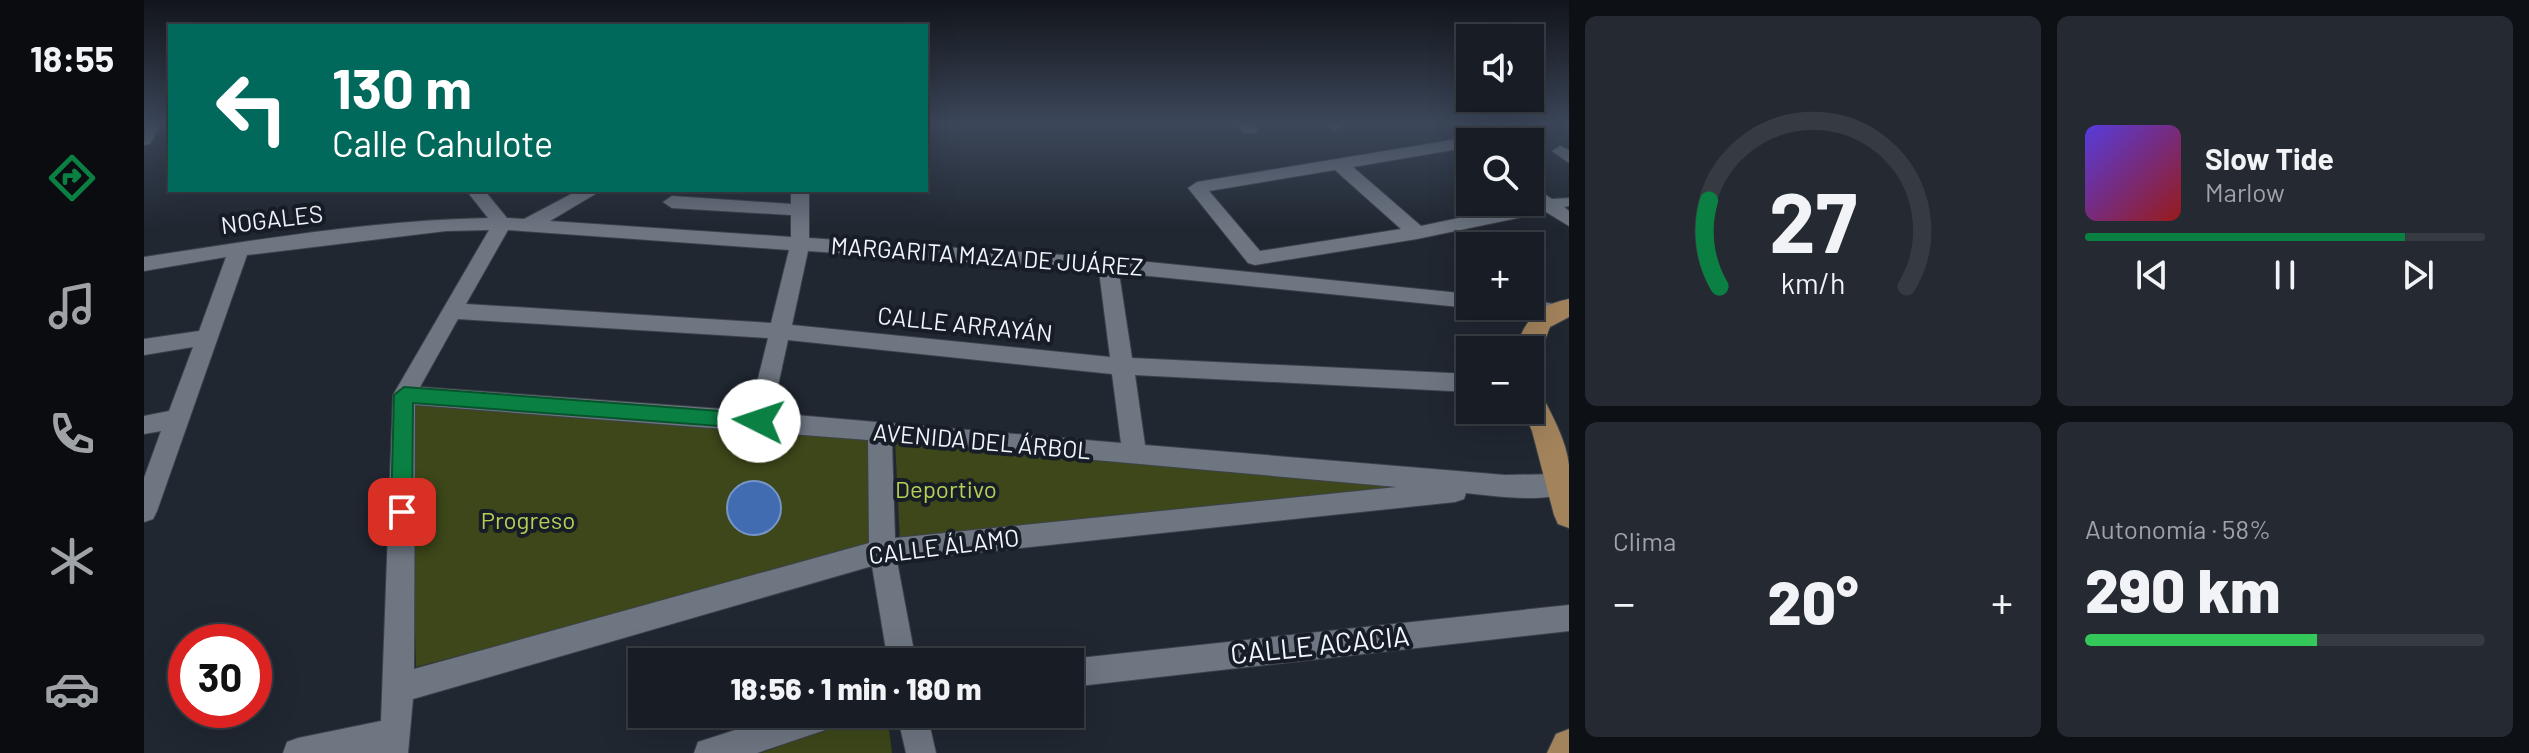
<!DOCTYPE html>
<html lang="es">
<head>
<meta charset="utf-8">
<style>
  :root { --surface:#181d25; --page:#252a32; --text:#f1f3f6; --muted:#9fa2a7; --line:#363b42; --accent:#0b8043 }
  body { margin:0; font-family:Barlow,sans-serif; background:var(--page); color:var(--text); height:100vh; display:flex; flex-direction:column; font-size:30px; white-space:nowrap }
  * { box-sizing:border-box; margin:0 }
  p { font-size:26px; color:var(--muted) }
  .icon { flex:none; width:44px; height:44px; fill:none; stroke:currentColor; stroke-width:2; stroke-linecap:round; stroke-linejoin:round }
  .map { position:relative; flex:1; overflow:hidden }
  .side { display:flex; flex-direction:column; gap:16px; padding:16px; background:#0d1014; width:960px }
  .side>* { flex:none }
  .guide { position:absolute; left:24px; top:24px; width:760px; height:168px; border-radius:0px; box-shadow:0 8px 32px #0002,0 0 0 2px var(--line); background:#00695c; color:#fff; overflow:hidden }
  .controls { position:absolute; left:1312px; top:24px; display:grid; gap:16px }
  .controls a { display:grid; place-items:center; width:88px; height:88px; border-radius:0px; background:var(--surface); box-shadow:0 8px 32px #0002,0 0 0 2px var(--line); font-size:40px }
  .speed { position:absolute; left:24px; top:624px; display:flex; gap:16px; font-size:40px; font-weight:700; text-align:center }
  .speed>* { display:grid; place-content:center; width:104px; height:104px; border-radius:50%; background:var(--surface); box-shadow:0 8px 32px #0002,0 0 0 2px var(--line); line-height:1 }
  .speed .limit { border:12px solid #d22; background:#fff; color:#111 }
  .pin { position:absolute; display:grid; place-items:center; width:68px; height:68px; color:#fff; margin:-34px; border-radius:16px; box-shadow:0 4px 12px #0006 }
  .me { position:absolute; width:88px; margin:-44px; rotate:274deg; stroke-linejoin:round; filter:drop-shadow(0 0 6px #0008) }
  .turn { display:flex; align-items:center; gap:28px; height:168px; padding:0 32px; font-size:36px }
  .turn .icon { width:104px; height:104px; stroke-width:2.5 }
  .turn b { display:block; font-size:56px; line-height:68px }
  .big { font-size:60px; font-weight:800; line-height:1.1 }
  .side .card { flex:1; display:flex; flex-direction:column; justify-content:center; gap:12px; min-width:0; padding:0 28px; border-radius:12px; background:var(--page) }
  .side .dial { align-items:center; gap:0 }
  .dial svg { height:208px; overflow:visible; fill:none; stroke:var(--line); stroke-width:7; stroke-linecap:round; text-anchor:middle }
  .dial text { fill:var(--text); stroke:none }
  .song { display:flex; align-items:center; gap:24px }
  .cover { width:96px; height:96px; border-radius:12px; background:linear-gradient(135deg,hsl(250 70% 55%),hsl(0 70% 35%)) }
  .played { height:8px; border-radius:4px; background:linear-gradient(90deg,var(--accent) 80%,var(--line) 80%) }
  .keys { display:flex; justify-content:space-around; direction:ltr }
  .heat { display:flex; justify-content:space-between; align-items:center; font-size:44px; direction:ltr }
  .charge { height:12px; border-radius:6px; background:linear-gradient(90deg,#34c759 58%,var(--line) 0) }
  .side .tiles { flex:1; display:grid; gap:16px; grid-template-columns:repeat(2,1fr) }
  .trip { position:absolute; left:484px; top:648px; width:456px; height:80px; border-radius:0px; background:var(--surface); box-shadow:0 8px 32px #0002,0 0 0 2px var(--line); font-weight:800; line-height:80px; text-align:center }
  main { display:flex; flex:1; min-height:0 }
  .menu { display:flex; flex-direction:column; width:144px; justify-content:space-around; align-items:center; background:#0a0c0f; color:var(--muted) }
  .menu .icon { width:56px; height:56px }
  .menu .selected { color:var(--accent) }
  .menu b { font-size:36px; color:var(--text) }
  .map>svg:first-child { display:block }
</style>
</head>
<body>
<main>
<nav class="menu">
<b>18:55</b>
<svg class="icon selected" aria-label="directions" viewBox="0 0 24 24"><path d="M12 3l9 9-9 9-9-9zM9 14v-3h6M13 9l2 2-2 2"/></svg>
<svg class="icon" aria-label="music" viewBox="0 0 24 24"><path d="M9 18V5l10-2v13"/><circle cx="6" cy="18" r="3"/><circle cx="16" cy="16" r="3"/></svg>
<svg class="icon" aria-label="phone" viewBox="0 0 24 24"><path d="M5 4h4l2 5-3 2q2 4 5 5l2-3 5 2v4C11 20 4 13 5 4z"/></svg>
<svg class="icon" aria-label="climate" viewBox="0 0 24 24"><path d="M12 3v18M4 7l16 10M4 17L20 7"/></svg>
<svg class="icon" aria-label="car" viewBox="0 0 24 24"><path d="M5 17H2v-5l4-1 3-4h7l3 4 3 1v5h-3M9 17h6M6 11h13"/><circle cx="7" cy="17" r="2"/><circle cx="17" cy="17" r="2"/></svg>
</nav>
<div class="map">
<svg width="1425" height="753" viewBox="0 0 1425 753">
  <rect width="100%" height="100%" fill="#202731"/>
  <!-- green -->
  <g fill="#3d4719">
    <path d="M264,396l465,43 -3,109 -454,119z"/>
    <path d="M751,439l572,47 -567,56z"/>
    <path d="M723,714h20l5,39h-131z"/>
  </g>
  <!-- water -->
  <circle fill="#416cb2" stroke="#7695c8" stroke-width="2" cx="610" cy="508" r="27"/>
  <g fill="none" stroke-linecap="round" stroke-linejoin="round">
    <!-- minor casing -->
    <g stroke="#3d424a" stroke-width="2">
      <g id="minor">
        <path d="M2,123h16l-12,21 -6,1z"/>
        <path d="M1091,123h18l5,7 -2,3h-12z"/>
        <path d="M1181,123h17l1,2 -8,5z"/>
        <path d="M1326,137l8,5h-8v5l-117,20 68,59 113,-24 -4,-2v-15l22,14 17,-1v8l-5,1 5,4v15l-23,-14 -129,27 -162,26 -7,-2 -60,-75 9,-6zM1191,170l66,59 -141,22 -51,-60z"/>
        <path d="M1416,146l9,4v13l-17,-12z"/>
        <path d="M322,190h18l23,28 17,1 55,-29h23l-52,31 241,16v-22l-119,-7 -9,-6 9,-6 119,8v-14h18v48l299,20 362,36v12h7l-7,2 -351,-35 13,85 338,16v18l-335,-17 10,70 360,30 55,-1 9,4v14c-25,11 -75,4 -103,1l-2,6 -9,3 -558,59 19,101h-28l-16,-96 -459,133 -5,54h-125l4,-11 11,-4 83,-17 12,-326 96,-165 -43,1 -199,24 -90,256 -4,8 -9,3v-44l17,-47 -17,3v-18l25,-5 24,-64 -49,8v-16l55,-8 27,-74 -82,14v-14c113,-17 229,-37 344,-39zM364,230l281,20 -18,73 -305,-19zM664,251l291,20 11,86 -318,-32zM314,319l310,19 -18,73 -330,-24zM644,340l324,34 9,69 -349,-30zM271,405l453,35 1,103 -455,126zM748,442l505,45 -502,51z"/>
        <path d="M1386,300l30,5 3,5 -3,5c-14,5 -36,1 -50,-4l-3,-5h23z"/>
        <path d="M1425,605v26l-499,56v-25h-8l8,-3z"/>
        <path d="M641,714h63l-5,10 -86,29h-63l4,-11z"/>
        <path d="M753,714h30l9,39h-30z"/>
      </g>
    </g>
    <!-- major casing -->
    <g stroke="#3d424a" stroke-width="2">
      <g id="major">
        <path d="M1425,299v18l-19,10 -12,30 -8,2v-9h-14c7,-29 23,-46 53,-51z"/>
        <path d="M1386,386l9,4c12,23 27,49 30,75 0,21 0,43 0,63l-11,-4 -4,-9 -22,-84 -9,-21h7z"/>
        <path d="M1425,729v24h-22l9,-19z"/>
      </g>
    </g>
    <!-- minor -->
    <use href="#minor" fill="#6e7682" fill-rule="evenodd"/>
    <!-- major -->
    <use href="#major" fill="#a2835c" fill-rule="evenodd"/>
  </g>
  <!-- sky -->
  <linearGradient id="sky" x2="0" y2="1"><stop stop-color="#12151b"/><stop offset="0.54" stop-color="#3c475a"/><stop offset="1" stop-color="#3c475a" stop-opacity="0"/></linearGradient>
  <rect width="1425" height="229" fill="url(#sky)"/>
  <!-- route -->
  <path fill="#0b8043" stroke="#07532c" stroke-width="2" d="M260,387l355,27 7,2 2,5 -2,6 -7,2 -346,-26 -1,109 -3,7 -7,2 -8,-2 -3,-7 3,-117z"/>
  <g text-anchor="middle" stroke-width="8" stroke-linejoin="round" paint-order="stroke">
    <!-- street labels -->
    <g font-size="24" fill="#f1f5fc" stroke="#171d27">
      <text transform="translate(128 220) rotate(-7)" y="8">NOGALES</text>
      <text transform="translate(843 257) rotate(4)" y="8">MARGARITA MAZA DE JUÁREZ</text>
      <text transform="translate(821 325) rotate(6)" y="8">CALLE ARRAYÁN</text>
      <text transform="translate(838 442) rotate(5)" y="8">AVENIDA DEL ÁRBOL</text>
      <text transform="translate(800 547) rotate(-7)" y="8">CALLE ÁLAMO</text>
    </g>
    <!-- park labels -->
    <g font-size="24" fill="#b5cf56" stroke="#171d27">
      <text x="802" y="498">Deportivo</text>
      <text x="384" y="529">Progreso</text>
    </g>
    <!-- near-street labels -->
    <g font-size="28" fill="#f1f5fc" stroke="#171d27">
      <text transform="translate(1176 645) rotate(-6)" y="10">CALLE ACACIA</text>
    </g>
  </g>
</svg>
<div class="controls">
<a><svg class="icon" aria-label="sound" viewBox="0 0 24 24"><path d="M4 9h4l5-4v14l-5-4H4zM17 9q2 3 0 6"/></svg></a>
<a><svg class="icon" aria-label="search" viewBox="0 0 24 24"><circle cx="10" cy="10" r="6"/><path d="M15 15l6 6"/></svg></a>
<a>+</a>
<a>−</a>
</div>
<div class="speed"><div class="limit">30</div></div>
<div class="pin" style="left:258px;top:512px;background:#d93025"><svg class="icon" aria-label="arrive" viewBox="0 0 24 24"><path d="M6 21V4h12l-3 4 3 4H6"/></svg></div>
<svg class="me" style="left:615px;top:421px" viewBox="-20 -20 40 40"><circle r="19" fill="#fff"/><path d="M0-13L10 11 0 6-10 11z" fill="#0b8043"/></svg>
<div class="trip">18:56 · 1 min · 180 m</div>
<div class="guide">
<div class="turn"><svg class="icon" aria-label="left" viewBox="0 0 24 24"><path d="M17 20v-9H6M10 6l-5 5 5 5"/></svg><div><b>130 m</b>Calle Cahulote</div></div>
</div>
</div>
<section class="side">
<div class="tiles">
<div class="card dial"><svg viewBox="0 0 100 80">
<path d="M14 69A42 42 0 1 1 86 69"/>
<path d="M14 69A42 42 0 0 1 10 36" stroke="#0b8043"/>
<text x="50" y="56" font-size="32" font-weight="700">27</text>
<text x="50" y="72" font-size="11">km/h</text>
</svg></div>
<div class="card">
<div class="song"><i class="cover"></i><div><b>Slow Tide</b><p>Marlow</p></div></div>
<div class="played"></div>
<div class="keys"><svg class="icon" aria-label="previous" viewBox="0 0 24 24"><path d="M18 5L8 12l10 7zM5 5v14"/></svg><svg class="icon" aria-label="pause" viewBox="0 0 24 24"><path d="M8 5v14M16 5v14"/></svg><svg class="icon" aria-label="next" viewBox="0 0 24 24"><path d="M6 5l10 7-10 7zM19 5v14"/></svg></div>
</div>
<div class="card"><p>Clima</p>
<div class="heat"><a>−</a><b class="big">20°</b><a>+</a></div>
</div>
<div class="card"><p>Autonomía · 58%</p><b class="big">290 km</b><div class="charge"></div></div>
</div>
</section>
</main>
</body>
</html>
